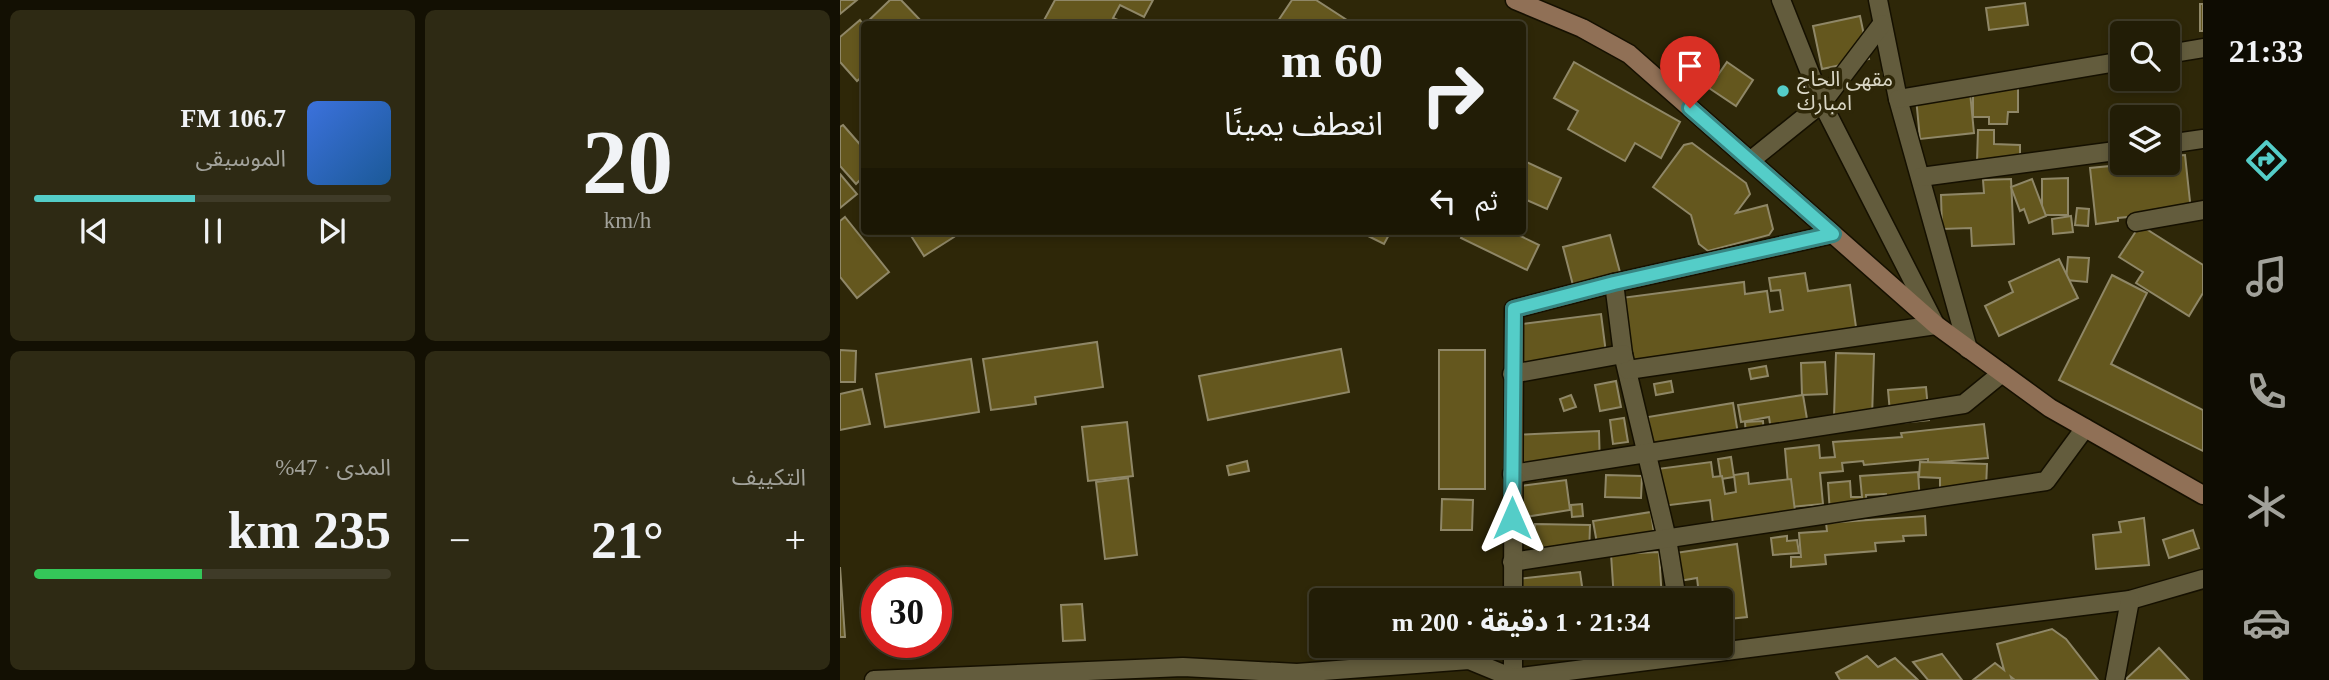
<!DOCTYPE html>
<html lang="ar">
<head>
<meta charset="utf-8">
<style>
  :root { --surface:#221d06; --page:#2e2a14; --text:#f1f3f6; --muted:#a2a29b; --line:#3f3b28; --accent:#54cdc8 }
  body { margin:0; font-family:"Times New Roman","Noto Sans Arabic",serif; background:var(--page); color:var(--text); direction:rtl; height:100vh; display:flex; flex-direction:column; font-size:26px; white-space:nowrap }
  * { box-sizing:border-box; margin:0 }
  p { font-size:23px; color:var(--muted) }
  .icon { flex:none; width:38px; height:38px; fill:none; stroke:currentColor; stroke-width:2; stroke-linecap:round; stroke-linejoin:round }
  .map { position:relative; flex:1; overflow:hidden; direction:ltr }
  .sheet { display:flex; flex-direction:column; gap:10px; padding:10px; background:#131003; width:840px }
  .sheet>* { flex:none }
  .guide { position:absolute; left:21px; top:21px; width:665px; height:214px; border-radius:7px; box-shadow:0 4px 10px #0003,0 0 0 2px var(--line); direction:rtl; background:#221d06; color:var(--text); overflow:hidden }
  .tools { position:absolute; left:1270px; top:21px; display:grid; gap:14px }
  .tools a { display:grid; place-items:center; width:70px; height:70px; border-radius:7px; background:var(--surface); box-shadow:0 4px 10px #0003,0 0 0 2px var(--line); font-size:35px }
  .speed { position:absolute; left:21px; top:567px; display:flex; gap:14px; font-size:35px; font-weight:700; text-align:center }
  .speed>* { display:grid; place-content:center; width:91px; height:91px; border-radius:50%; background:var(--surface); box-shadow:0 4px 10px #0003,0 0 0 2px var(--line); line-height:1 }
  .speed .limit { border:10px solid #d22; background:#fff; color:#111 }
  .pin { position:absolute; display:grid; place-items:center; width:60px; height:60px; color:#fff; margin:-72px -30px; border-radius:50% 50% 50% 0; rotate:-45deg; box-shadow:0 0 7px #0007 }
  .pin .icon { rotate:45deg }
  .me { position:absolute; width:77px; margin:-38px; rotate:0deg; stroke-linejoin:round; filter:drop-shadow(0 0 5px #0008) }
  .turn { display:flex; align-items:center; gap:24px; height:147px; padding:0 28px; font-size:32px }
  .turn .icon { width:91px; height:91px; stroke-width:2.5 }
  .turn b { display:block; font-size:49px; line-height:60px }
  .then { display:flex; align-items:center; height:66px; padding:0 28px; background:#0003; gap:14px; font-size:26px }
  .big { font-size:52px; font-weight:800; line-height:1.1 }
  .sheet .card { flex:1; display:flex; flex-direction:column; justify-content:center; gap:10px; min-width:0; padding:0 24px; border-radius:10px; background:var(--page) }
  .sheet .dial { align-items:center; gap:0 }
  .dial b { font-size:91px; line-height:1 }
  .song { display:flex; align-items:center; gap:21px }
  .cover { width:84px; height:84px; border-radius:10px; background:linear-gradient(135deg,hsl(220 70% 55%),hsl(210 70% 35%)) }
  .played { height:7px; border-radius:4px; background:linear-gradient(90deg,var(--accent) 45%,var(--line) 45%) }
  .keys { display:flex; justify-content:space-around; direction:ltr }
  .heat { display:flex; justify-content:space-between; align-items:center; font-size:38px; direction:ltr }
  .charge { height:10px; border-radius:5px; background:linear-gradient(90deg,#34c759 47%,var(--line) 0) }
  .sheet .tiles { flex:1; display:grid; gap:10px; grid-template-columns:repeat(2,1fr) }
  .trip { position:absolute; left:469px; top:588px; width:424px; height:70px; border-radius:7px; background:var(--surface); box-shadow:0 4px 10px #0003,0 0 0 2px var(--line); font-weight:800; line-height:70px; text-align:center; direction:rtl }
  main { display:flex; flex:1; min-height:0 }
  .tab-bar { display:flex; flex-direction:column; width:126px; justify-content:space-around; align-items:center; background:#0e0c02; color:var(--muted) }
  .tab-bar .icon { width:49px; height:49px }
  .tab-bar .selected { color:var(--accent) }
  .tab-bar b { font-size:32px; color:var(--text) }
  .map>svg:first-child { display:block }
</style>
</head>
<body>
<main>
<nav class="tab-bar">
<b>21:33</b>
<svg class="icon selected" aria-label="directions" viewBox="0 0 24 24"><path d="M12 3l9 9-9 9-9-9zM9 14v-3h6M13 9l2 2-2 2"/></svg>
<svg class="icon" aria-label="music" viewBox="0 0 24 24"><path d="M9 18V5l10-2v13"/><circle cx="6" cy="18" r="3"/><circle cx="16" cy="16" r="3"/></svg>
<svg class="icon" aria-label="phone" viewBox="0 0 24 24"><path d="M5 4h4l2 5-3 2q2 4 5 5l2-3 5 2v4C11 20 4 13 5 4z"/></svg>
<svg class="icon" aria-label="climate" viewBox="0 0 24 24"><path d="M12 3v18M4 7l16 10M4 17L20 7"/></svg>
<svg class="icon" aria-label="car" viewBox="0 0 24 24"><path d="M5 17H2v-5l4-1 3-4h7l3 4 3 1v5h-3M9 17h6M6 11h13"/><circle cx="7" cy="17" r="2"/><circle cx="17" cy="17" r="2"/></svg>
</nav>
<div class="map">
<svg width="1363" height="680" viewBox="0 0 1363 680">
  <rect width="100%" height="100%" fill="#2e2708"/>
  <!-- building -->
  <g fill="#64571e" stroke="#8f8767" stroke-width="2">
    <path d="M0,0h17l-17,14z"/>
    <path d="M50,0h11l23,24h-59z"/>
    <path d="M215,0h98l-9,17 -24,-12 -7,13 14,6h-85z"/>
    <path d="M452,0h24l37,24h-77z"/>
    <path d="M1185,3l3,22 -39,5 -3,-22z"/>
    <rect x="1360" y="4" width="3" height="27"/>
    <path d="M1020,16l9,43 -47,10 -9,-43z"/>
    <path d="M20,20l4,5v50l-7,6 -17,-19v-25z"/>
    <path d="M734,62l106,60 -19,36 -26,-15 -10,18 -57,-32 10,-18 -24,-13z"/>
    <path d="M887,62l26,18 -17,26 -27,-18z"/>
    <path d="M1133,83h45v29h-10l-1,12h-18v-7h-16z"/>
    <path d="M1130,92l4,41 -54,6 -4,-41z"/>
    <path d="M3,125l21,24v27l-8,8 -16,-18v-39z"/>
    <path d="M1138,130h16v14l26,1v17h-43z"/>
    <path d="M852,143l54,40 4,11 -14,19 31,-8 6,24 -4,6 -61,16 -9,-7 -8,-29 -38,-28 31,-42z"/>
    <path d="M1345,155l6,56 -73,7v3l-22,3 -6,-56 51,-5h27v-7z"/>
    <path d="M682,160l39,18 -14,31 -25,-11z"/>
    <path d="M0,174l17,20 -17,14z"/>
    <path d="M1228,178v37h-26v-36z"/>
    <path d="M1171,179l3,65 -42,2 -1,-18 -29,1 -1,-34 43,-2 -1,-13z"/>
    <path d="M1192,179l14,37 -17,7 -5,-14 -4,2 -9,-24z"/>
    <path d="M1237,208l12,1 -1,17 -13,-1z"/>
    <path d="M1231,216l2,16 -20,2 -1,-15z"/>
    <path d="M5,217l44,55 -32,26 -17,-21v-56z"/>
    <path d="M1300,225l63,40v28l-14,23 -53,-33 7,-11 -24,-15z"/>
    <path d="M68,231h42l4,6 -30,19z"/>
    <path d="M518,231h33l-7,13z"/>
    <path d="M624,231h46l29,14 -12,25 -66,-32z"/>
    <path d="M770,235l11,41 -47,13 -11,-42z"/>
    <path d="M1228,257l21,1 -2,24 -21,-2z"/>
    <path d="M1219,259l19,39 -79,38 -14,-30 28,-14 -4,-10z"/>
    <path d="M965,273l3,18 42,-6 8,56 -228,21 -9,-64 123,-16 1,12 22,-3 3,21 13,-2 -3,-20 -9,1 -2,-13z"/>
    <path d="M1272,275l35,18 -36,71 92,46v41l-144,-71z"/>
    <path d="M761,314l5,39 -86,11 -5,-39z"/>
    <path d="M257,342l6,45 -68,10 1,7 -45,6 -8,-51z"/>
    <path d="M501,349l8,43 -141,28 -9,-44z"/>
    <path d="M0,350l16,1 -1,31h-15z"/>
    <rect x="599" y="350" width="46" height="139"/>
    <path d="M996,353l38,1 -2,64 -38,-1z"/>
    <path d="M131,359l8,53 -94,15 -9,-53z"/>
    <path d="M985,362l2,32 -25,1 -1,-32z"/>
    <path d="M926,366l2,10 -17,3 -2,-10z"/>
    <path d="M776,381l5,26 -21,4 -5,-26z"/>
    <path d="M831,381l2,11 -17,3 -2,-11z"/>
    <path d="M1086,387l3,33 -38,4 -3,-34z"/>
    <path d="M22,389l8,35 -30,6v-36z"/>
    <path d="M731,395l5,12 -12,4 -4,-12z"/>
    <path d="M963,395l6,36 -37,6 -3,-20 -28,5 -3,-17z"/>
    <path d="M893,403l6,37 -85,14 -6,-37z"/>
    <path d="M784,418l4,24 -15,2 -3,-24z"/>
    <path d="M923,421l1,16 -18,1 -1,-16z"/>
    <path d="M287,422l6,54 -45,5 -6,-54z"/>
    <path d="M1144,424l4,34 -60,5v-4l-64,6 -1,-4 -21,2 1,8 -23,2 3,31 -33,3 -5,-58 34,-4 1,13 15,-1 -2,-15 69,-5 -1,-4z"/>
    <path d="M759,431l1,37 -58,2v9l-28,1 -2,-45z"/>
    <path d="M891,457l3,20 -13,2 -3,-20z"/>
    <path d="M407,461l2,10 -20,4 -2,-9z"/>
    <path d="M871,462l2,15 9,-1 3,18 11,-2 -2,-17 14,-2 1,11 42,-5 5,40 -83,5 -3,-24 -48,6 -5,-37z"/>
    <path d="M1080,462l67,2 -1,25 -46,-1v-10l-21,-1z"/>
    <path d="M1078,472l2,31 -33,2 -1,-11 -20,1 1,17 -37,2 -2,-31 22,-2 1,16h11l-2,-21z"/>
    <path d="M766,475l36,1 -1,22 -36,-1z"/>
    <path d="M288,478l9,77 -32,4 -9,-77z"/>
    <path d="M726,480l4,30 -45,7 -5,-31z"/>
    <path d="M602,499l31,1 -1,30h-31z"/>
    <path d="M742,504l1,12 -11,1 -1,-12z"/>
    <path d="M811,512l4,28 -57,9 -5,-28z"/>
    <path d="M1085,516l1,19 -23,1 1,5 -29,2 1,8 -51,4 1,9 -35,3v-10h10l-2,-24 28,-2 -1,-8z"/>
    <path d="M1304,518l5,47 -53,4 -3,-34 28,-3 -2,-10z"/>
    <path d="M695,524l55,1 -1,33 -55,-1z"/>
    <path d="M1353,530l6,18 -30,10 -6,-18z"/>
    <path d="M947,536v5l10,-1 2,13 -26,2 -2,-17z"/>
    <path d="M897,544l10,73 -27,3v-20h-32l-1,-3 12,-2 -2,-17 -18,3 -4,-28z"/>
    <path d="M819,552l3,48h-13v-2l-35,2 -3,-46z"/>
    <path d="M0,567l5,70h-5z"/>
    <path d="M740,572l4,28h-64l-2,-21z"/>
    <path d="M242,604l3,36 -22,1 -2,-36z"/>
    <path d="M1212,629l14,10 32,41h-83l-4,-3 1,3h-39l22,-17 9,7 -7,-26z"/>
    <path d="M1319,648l30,32h-64z"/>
    <path d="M1102,654l20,26h-34l-15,-18z"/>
    <path d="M1027,656l11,11 17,-9 23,22h-78l-4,-7z"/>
  </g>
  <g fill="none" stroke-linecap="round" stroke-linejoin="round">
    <!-- minor casing -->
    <g stroke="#151000" stroke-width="21">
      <g id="minor">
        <path d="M1038,0l20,99 70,250"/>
        <path d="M1328,54l35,-6"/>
        <path d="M1058,99l225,-38"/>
        <path d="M1328,144l35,-5"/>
        <path d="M910,161l72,-58 60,-79"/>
        <path d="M1081,177l202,-27"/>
        <path d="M1296,222l67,-12"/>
        <path d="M774,283l9,71 44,185 10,61"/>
        <path d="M788,370l308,-45"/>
        <path d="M672,374l111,-20"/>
        <path d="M672,474l452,-70 38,-31"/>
        <path d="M672,562l534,-81 39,-53"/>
        <path d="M673,600l1,-291 100,-26 219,-49"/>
        <path d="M673,646v32"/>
        <path d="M34,680l309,-13 114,6 172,-13 44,18 617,-78 73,-21"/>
        <path d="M1275,680l15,-80"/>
      </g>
    </g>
    <!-- tertiary casing -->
    <g stroke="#151000" stroke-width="21">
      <path id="tertiary" d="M941,0l41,103 112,219"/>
    </g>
    <!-- secondary casing -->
    <g stroke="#151000" stroke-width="21">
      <path id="secondary" d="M675,0l67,28 47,26 307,271 114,83 153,87"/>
    </g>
    <!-- minor -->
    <use href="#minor" stroke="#635c3d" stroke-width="18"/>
    <!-- tertiary -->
    <use href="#tertiary" stroke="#635c3d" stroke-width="18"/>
    <!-- secondary -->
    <use href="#secondary" stroke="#907056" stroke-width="18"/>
  </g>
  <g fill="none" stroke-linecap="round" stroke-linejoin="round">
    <!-- route casing -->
    <g stroke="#378582" stroke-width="18">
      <path id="route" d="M672,518l2,-209 100,-26 219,-49 -143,-126"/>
    </g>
    <!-- route -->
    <use href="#route" stroke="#54cdc8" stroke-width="12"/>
  </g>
  <!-- markers -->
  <circle fill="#54cdc8" stroke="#2e2708" stroke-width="2.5" cx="943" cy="91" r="7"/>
  <g text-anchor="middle" stroke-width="7" stroke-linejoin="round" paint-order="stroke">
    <!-- poi labels -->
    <g font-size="21" fill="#dad7c6" stroke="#2e2708" text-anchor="start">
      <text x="957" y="86">مقهى الحاج<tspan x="957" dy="24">امبارك</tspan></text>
    </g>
  </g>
</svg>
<div class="tools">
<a><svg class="icon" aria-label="search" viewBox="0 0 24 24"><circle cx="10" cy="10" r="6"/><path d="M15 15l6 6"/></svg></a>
<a><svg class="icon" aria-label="layers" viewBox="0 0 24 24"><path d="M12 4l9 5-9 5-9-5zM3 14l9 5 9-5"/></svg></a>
</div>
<div class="speed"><div class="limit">30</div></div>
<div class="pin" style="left:850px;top:108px;background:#d93025"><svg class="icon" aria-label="arrive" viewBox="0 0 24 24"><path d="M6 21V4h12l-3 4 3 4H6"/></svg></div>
<svg class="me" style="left:672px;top:518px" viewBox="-20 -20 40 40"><path d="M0-17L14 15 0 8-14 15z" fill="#54cdc8" stroke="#fff" stroke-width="4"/></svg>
<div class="trip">21:34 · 1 دقيقة · 200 m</div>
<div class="guide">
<div class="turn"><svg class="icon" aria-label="right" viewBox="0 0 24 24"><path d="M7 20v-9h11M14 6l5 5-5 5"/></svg><div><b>60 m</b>انعطف يمينًا</div></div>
<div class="then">ثم<svg class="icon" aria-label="left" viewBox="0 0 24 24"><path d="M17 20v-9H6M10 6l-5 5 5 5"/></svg></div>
</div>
</div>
<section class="sheet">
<div class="tiles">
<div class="card dial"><b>20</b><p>km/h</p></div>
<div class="card">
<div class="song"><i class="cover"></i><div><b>106.7 FM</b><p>الموسيقى</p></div></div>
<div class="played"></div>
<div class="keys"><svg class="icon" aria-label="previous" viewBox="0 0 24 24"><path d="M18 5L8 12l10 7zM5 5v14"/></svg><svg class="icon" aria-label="pause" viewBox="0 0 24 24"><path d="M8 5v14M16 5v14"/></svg><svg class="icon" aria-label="next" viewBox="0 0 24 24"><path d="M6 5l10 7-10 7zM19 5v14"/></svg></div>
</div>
<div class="card"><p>التكييف</p>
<div class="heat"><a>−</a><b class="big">21°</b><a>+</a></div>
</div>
<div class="card"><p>المدى · 47%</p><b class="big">235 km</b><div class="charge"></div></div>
</div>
</section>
</main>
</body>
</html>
